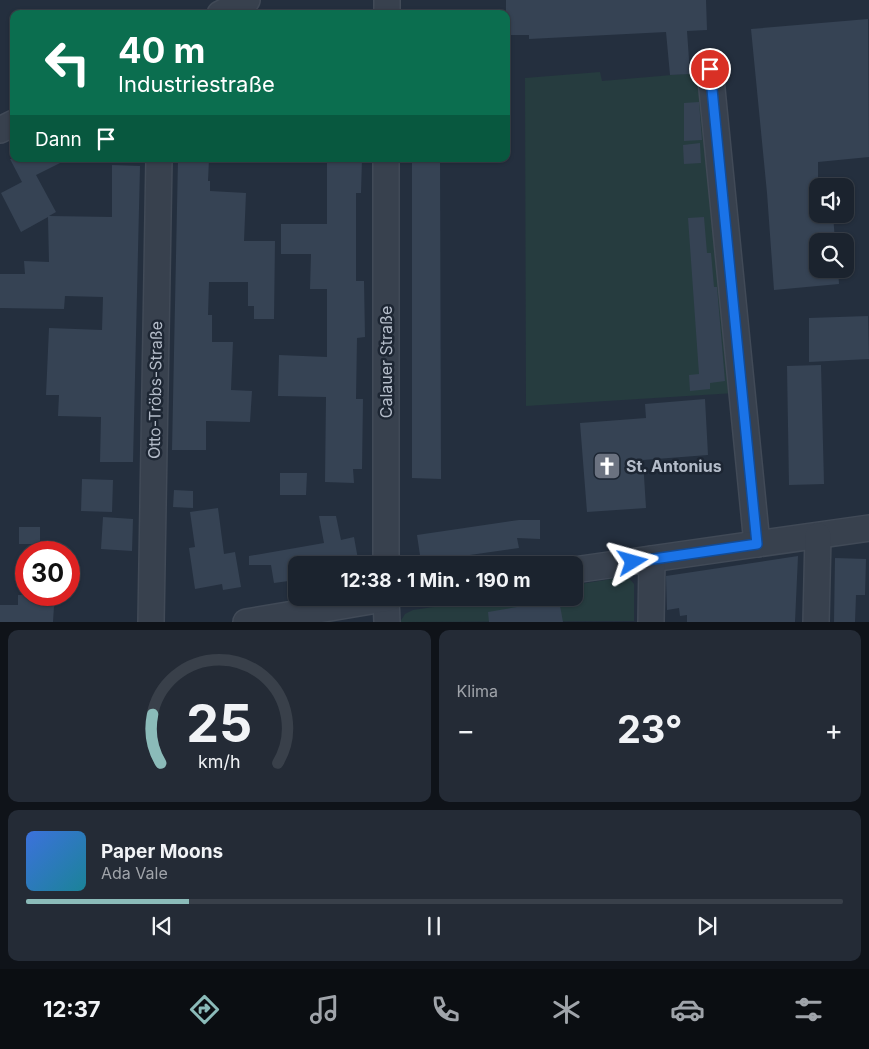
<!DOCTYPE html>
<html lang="de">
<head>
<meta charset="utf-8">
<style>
  :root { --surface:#1b232e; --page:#242b36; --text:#f1f3f6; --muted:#a0a4aa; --line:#39404a; --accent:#8bbbb9 }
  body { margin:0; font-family:Inter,sans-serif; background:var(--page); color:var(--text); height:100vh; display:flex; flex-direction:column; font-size:19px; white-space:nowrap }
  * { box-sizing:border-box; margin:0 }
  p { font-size:16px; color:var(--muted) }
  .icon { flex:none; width:28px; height:28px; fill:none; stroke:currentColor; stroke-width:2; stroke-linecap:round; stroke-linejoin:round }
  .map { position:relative; height:622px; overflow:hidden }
  .panel { display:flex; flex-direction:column; gap:8px; padding:8px; background:#0f1319; flex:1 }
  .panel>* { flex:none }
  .hud { position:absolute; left:10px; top:10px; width:500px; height:152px; border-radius:10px; box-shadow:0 1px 4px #0004,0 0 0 1px var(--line); background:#0b6e4f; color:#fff; overflow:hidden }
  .controls { position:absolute; left:809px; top:178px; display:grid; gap:10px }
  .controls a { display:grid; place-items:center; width:45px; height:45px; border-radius:10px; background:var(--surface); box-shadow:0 1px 4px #0004,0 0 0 1px var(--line); font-size:25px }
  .speed { position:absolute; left:15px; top:541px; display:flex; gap:10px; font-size:25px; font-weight:700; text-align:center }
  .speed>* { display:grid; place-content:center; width:65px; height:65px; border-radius:50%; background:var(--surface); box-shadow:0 1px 4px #0004,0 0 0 1px var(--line); line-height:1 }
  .speed .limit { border:8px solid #d22; background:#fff; color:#111 }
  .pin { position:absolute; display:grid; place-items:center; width:42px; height:42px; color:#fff; margin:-21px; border:2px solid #fff; border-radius:50%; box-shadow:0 1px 5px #0007 }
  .me { position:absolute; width:55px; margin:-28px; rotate:82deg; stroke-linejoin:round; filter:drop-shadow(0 0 4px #0008) }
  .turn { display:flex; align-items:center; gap:18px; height:105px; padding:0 25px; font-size:22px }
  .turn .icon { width:65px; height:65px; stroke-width:2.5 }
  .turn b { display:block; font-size:35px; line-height:42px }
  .then { display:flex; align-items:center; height:48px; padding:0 25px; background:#0003; gap:10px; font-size:19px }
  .big { font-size:38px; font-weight:700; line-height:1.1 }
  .panel .widget { flex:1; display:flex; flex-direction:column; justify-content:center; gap:8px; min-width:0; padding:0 18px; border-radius:10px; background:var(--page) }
  .panel .dial { align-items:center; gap:0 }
  .dial svg { height:130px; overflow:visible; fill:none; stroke:var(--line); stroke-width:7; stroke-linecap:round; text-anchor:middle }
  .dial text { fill:var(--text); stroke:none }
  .song { display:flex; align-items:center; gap:15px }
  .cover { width:60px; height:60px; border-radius:8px; background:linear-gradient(135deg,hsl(220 70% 55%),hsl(190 70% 35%)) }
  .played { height:5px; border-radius:2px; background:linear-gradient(90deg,var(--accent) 20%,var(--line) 20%) }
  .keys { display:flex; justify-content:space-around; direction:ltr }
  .heat { display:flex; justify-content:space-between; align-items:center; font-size:28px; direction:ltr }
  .panel .tiles { flex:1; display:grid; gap:8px; grid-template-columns:1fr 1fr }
  .widget:last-child { grid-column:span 2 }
  .trip { position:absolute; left:288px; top:556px; width:295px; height:50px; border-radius:10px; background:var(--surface); box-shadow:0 1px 4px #0004,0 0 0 1px var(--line); font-weight:700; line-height:50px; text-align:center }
  .menu { display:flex; height:80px; justify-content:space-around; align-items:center; background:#0b0e12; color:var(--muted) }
  .menu .icon { width:35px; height:35px }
  .menu .active { color:var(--accent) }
  .menu b { font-size:22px; color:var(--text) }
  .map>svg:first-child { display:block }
</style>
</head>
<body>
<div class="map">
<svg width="869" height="622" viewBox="0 0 869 622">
  <rect width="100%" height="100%" fill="#242f3e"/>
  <!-- green -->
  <g fill="#263c3f">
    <path d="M600,72l2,9 105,-9 28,321 -209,13 -1,-328z"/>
    <path d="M618,578h11l5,6v37l-234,1 5,-8 8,-4 81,-12h80v-13z"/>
  </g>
  <!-- building -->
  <g fill="#364354">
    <path d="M506,0h200l1,30 -20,1 3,43 -20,1 -4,-43 -137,7v-4h-23z"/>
    <path d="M868,19l1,138 -51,5v52h15l2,27h-17v28h20l1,15 -65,6 -7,-97 -16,-164z"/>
    <path d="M699,102l3,38 -18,1v-38z"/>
    <path d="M700,143l1,20 -17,1 -1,-19z"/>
    <path d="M10,159h58l-32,16 20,37 -7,4 63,1v-52l28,1 -7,296h-33l1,-45 -43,-1 1,-21h-13l3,-67 53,2 1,-33 -38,-1 -1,13 -64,-1v-34h25l-1,-13 25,1 -1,-45 -27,15 -20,-39 21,-11z"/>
    <path d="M178,159h31l-1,22h2v10l36,2 -2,48h31l-1,78h-20v-13h-6v-24h-39l-1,33h4v27h21l-2,48 21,1 -2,31 -44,-1v29h-34z"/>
    <path d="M327,159h35l-1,34h-5v88h8l1,56 -8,1 -1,61h7l-1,70h-9l1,14 -29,-1 1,-85 -48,-1 1,-41 48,2v-68h-17l1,-35h-30v-30h46z"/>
    <path d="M412,159h28l1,320 -29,-1z"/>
    <path d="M704,217l3,36h4l3,34h3l8,94 -15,2v6l-20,2 -1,-16 10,-1 -11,-156z"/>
    <path d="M868,316l1,43 -60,3v-44z"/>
    <path d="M821,365l3,119 -35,1 -2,-119z"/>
    <path d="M705,399l3,56 -65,5 3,48 -59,4 -7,-89 66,-5 -1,-14z"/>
    <path d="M280,473h27l-1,22h-26z"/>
    <path d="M82,479l31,1 -1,32 -31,-1z"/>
    <path d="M174,490l19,1v17l-20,-1z"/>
    <path d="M218,508l6,46 11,-2 6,35 -18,3 -1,-6 -27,5 -6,-41 6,-1 -5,-35z"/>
    <path d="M319,516h17l5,24 13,-3 5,28h-63v15l-22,3 -3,-18h-22v-9l75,-13z"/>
    <path d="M103,517l30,2 -1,32 -31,-2z"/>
    <path d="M519,520h21v19l-23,-1 2,10 -98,14 -4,-27z"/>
    <rect x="19" y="527" width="21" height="17"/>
    <path d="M798,556l-3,66h-108v-7l-7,1 -1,-8 -12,2 -1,-34z"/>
    <path d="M835,558l31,1 -1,36h-9l-1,27h-21z"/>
    <path d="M18,595h25v11h11l-1,16h-53v-17h18z"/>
    <path d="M559,600l4,22h-74l-1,-10z"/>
  </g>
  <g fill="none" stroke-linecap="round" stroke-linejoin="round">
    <!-- minor casing -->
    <g stroke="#414a57" stroke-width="28">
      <g id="minor">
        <path d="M220,14l27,-14"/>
        <path d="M387,14v-14"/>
        <path d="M710,69l47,475"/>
        <path d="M0,130l14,-7"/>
        <path d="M386,565v-406"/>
        <path d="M574,570l295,-42"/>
        <path d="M386,598l1,24"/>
        <path d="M151,622l8,-463"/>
        <path d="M246,622l143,-24"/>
        <path d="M651,622l1,-63"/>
        <path d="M816,622l2,-86"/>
      </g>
    </g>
    <!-- minor -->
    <use href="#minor" stroke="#38414e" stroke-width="25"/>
  </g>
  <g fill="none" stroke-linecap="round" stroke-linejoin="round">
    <!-- route casing -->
    <g stroke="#114b97" stroke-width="12">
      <path id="route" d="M633,562l124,-18 -47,-475"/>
    </g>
    <!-- route -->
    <use href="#route" stroke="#1a73e8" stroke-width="9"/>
  </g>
  <!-- icons -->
  <defs>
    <g id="church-square" transform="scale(1.4375)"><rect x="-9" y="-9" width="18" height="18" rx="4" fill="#6b7280" stroke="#1d2633"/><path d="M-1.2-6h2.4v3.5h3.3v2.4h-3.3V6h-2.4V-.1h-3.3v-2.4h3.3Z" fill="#fff"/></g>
  </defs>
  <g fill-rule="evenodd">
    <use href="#church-square" x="607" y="466"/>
  </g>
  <g text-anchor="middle" stroke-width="5" stroke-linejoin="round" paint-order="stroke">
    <!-- street labels -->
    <g font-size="16" fill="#b4bcc9" stroke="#1d2633">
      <text transform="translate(386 362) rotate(-90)" y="6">Calauer Straße</text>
      <text transform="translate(155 390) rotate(-89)" y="6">Otto-Tröbs-Straße</text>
    </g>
    <!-- poi labels -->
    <g font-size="16" font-weight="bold" fill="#b4bcc9" stroke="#1d2633" text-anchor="start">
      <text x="626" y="472">St. Antonius</text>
    </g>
  </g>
</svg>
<div class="controls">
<a><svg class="icon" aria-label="sound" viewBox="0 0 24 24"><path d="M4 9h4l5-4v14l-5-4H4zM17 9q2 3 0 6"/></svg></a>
<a><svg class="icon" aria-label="search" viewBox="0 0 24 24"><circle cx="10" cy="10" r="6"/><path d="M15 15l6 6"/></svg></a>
</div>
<div class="speed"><div class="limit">30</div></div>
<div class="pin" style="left:710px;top:69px;background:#d93025"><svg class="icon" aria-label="arrive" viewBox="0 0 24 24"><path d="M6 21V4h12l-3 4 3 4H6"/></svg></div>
<svg class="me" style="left:633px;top:562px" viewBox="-20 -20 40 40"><path d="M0-17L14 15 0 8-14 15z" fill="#1a73e8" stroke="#fff" stroke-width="4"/></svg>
<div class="trip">12:38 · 1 Min. · 190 m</div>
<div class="hud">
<div class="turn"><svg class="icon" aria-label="left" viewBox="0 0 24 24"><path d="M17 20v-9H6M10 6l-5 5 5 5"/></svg><div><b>40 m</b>Industriestraße</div></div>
<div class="then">Dann<svg class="icon" aria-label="arrive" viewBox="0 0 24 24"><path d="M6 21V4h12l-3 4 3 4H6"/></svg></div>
</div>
</div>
<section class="panel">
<div class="tiles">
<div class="widget dial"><svg viewBox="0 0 100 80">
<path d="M14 69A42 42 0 1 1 86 69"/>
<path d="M14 69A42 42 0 0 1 9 39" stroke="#8bbbb9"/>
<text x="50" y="56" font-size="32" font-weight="700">25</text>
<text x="50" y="72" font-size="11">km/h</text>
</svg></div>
<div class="widget"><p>Klima</p>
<div class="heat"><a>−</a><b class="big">23°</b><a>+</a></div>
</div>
<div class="widget">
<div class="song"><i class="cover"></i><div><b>Paper Moons</b><p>Ada Vale</p></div></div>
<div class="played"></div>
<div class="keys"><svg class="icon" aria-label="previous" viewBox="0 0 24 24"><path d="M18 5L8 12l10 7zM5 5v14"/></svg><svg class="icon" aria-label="pause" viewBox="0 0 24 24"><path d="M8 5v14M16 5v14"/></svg><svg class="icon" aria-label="next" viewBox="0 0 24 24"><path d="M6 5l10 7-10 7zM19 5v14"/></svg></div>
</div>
</div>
</section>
<nav class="menu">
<b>12:37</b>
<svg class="icon active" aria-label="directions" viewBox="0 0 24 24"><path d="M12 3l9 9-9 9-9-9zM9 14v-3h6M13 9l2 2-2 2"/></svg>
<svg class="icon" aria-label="music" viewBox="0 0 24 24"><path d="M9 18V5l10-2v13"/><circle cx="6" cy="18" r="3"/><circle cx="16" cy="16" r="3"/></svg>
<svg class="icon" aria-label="phone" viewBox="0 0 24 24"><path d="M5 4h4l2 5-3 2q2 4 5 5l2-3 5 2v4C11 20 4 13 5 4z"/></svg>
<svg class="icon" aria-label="climate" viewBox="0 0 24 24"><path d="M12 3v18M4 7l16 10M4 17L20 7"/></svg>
<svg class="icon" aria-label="car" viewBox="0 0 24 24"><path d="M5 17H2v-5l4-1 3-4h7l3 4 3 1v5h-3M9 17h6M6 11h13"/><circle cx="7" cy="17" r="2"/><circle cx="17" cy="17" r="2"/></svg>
<svg class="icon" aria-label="filters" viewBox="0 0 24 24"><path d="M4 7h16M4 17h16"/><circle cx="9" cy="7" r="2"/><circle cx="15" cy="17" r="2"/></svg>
</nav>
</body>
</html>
